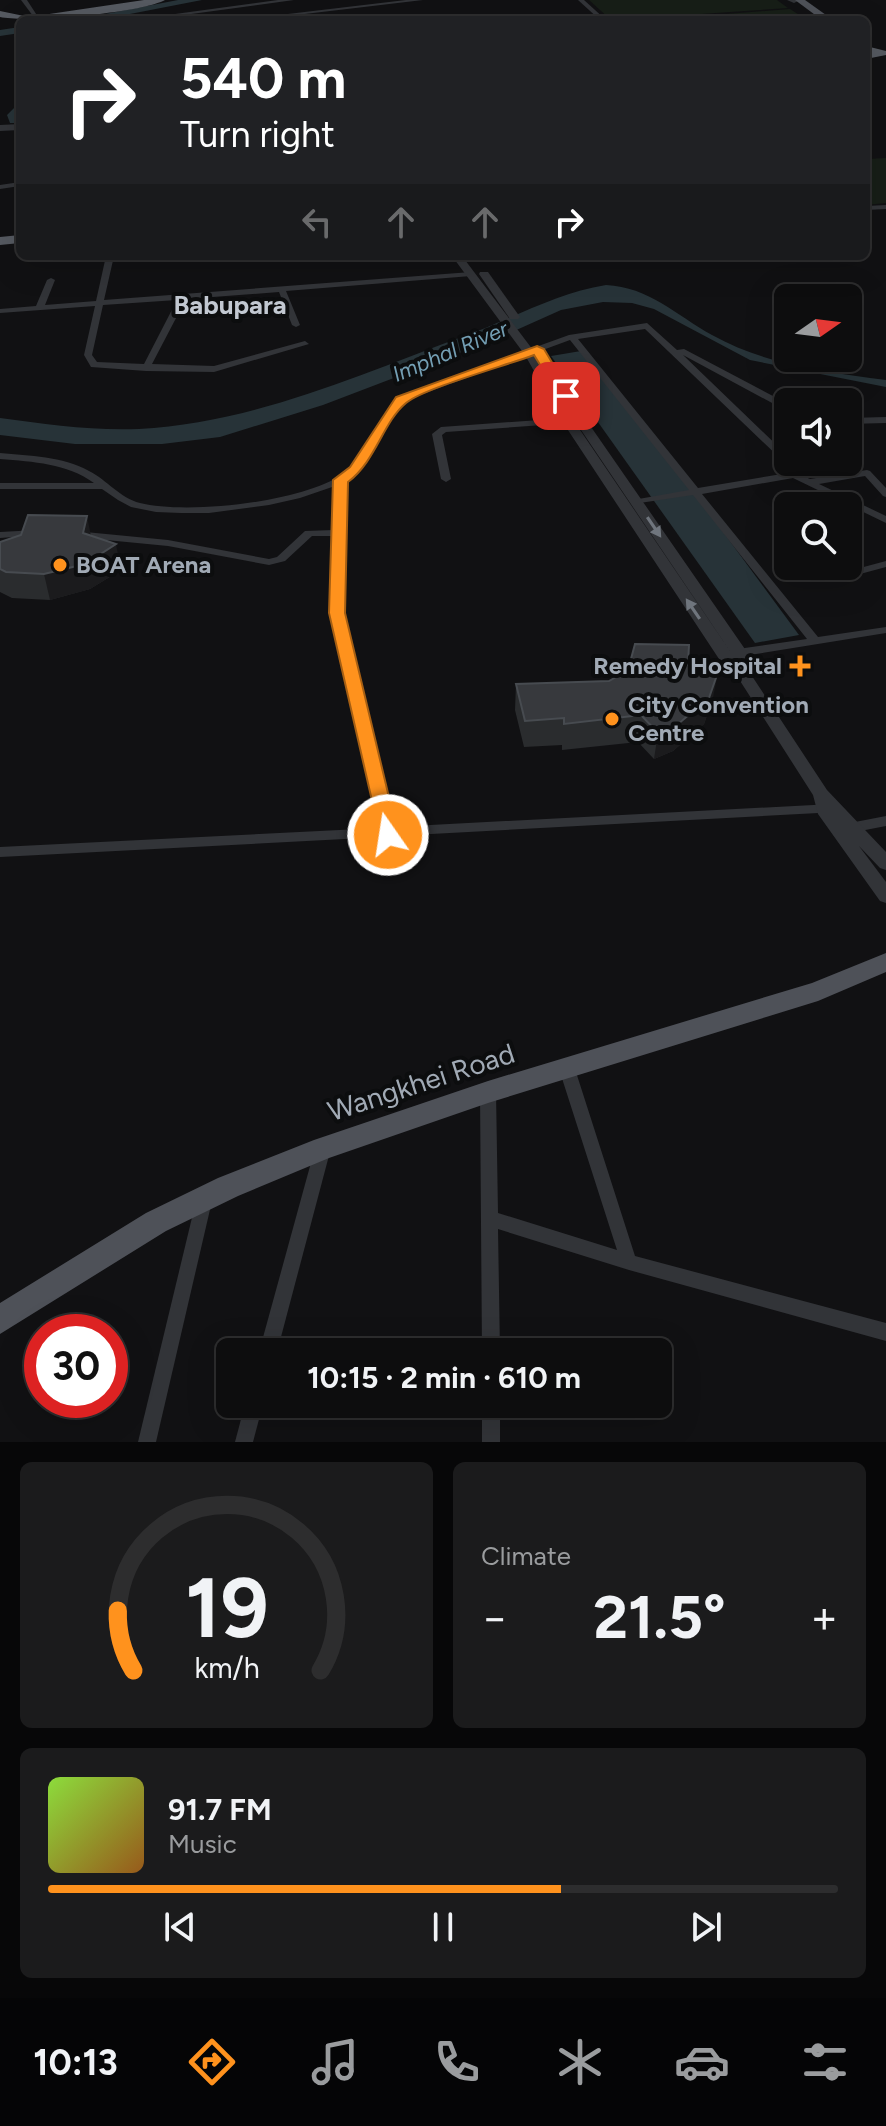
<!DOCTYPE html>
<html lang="en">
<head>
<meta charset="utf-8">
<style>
  :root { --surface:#0d0d0e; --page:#1b1b1c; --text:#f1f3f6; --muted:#9a9c9e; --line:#2d2d2e; --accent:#ff921d }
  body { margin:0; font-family:Figtree,sans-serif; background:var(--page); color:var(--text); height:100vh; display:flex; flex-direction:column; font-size:30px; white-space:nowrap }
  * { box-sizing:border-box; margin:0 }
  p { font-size:26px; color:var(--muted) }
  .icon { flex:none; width:44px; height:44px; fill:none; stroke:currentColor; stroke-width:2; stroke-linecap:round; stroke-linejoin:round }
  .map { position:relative; height:1442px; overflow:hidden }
  .details { display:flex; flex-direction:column; gap:20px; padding:20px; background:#070708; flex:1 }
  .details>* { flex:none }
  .banner { position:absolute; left:16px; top:16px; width:854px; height:244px; border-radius:12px; box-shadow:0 8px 32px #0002,0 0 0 2px var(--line); background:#202124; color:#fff; overflow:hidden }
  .needle { width:52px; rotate:76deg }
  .buttons { position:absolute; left:774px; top:284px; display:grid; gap:16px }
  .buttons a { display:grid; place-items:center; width:88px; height:88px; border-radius:12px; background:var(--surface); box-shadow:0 8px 32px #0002,0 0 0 2px var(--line); font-size:40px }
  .speed { position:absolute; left:24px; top:1314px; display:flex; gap:16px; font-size:40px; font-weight:700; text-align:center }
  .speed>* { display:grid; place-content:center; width:104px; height:104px; border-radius:50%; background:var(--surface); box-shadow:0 8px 32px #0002,0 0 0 2px var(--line); line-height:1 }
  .speed .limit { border:12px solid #d22; background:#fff; color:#111 }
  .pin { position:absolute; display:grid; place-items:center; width:68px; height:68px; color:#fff; margin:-34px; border-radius:16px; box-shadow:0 4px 12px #0006 }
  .me { position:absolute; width:88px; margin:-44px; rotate:347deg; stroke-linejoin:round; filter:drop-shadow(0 0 6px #0008) }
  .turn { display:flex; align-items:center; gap:28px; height:168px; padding:0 32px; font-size:36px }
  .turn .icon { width:104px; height:104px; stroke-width:2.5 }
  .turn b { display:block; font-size:56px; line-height:68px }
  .lanes { display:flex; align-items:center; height:76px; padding:0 32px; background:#0003; justify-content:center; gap:40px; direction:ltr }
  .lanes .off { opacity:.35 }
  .big { font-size:60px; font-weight:700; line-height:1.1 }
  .details .card { flex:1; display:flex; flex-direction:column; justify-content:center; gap:12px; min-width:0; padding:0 28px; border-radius:12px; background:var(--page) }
  .details .dial { align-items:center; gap:0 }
  .dial svg { height:208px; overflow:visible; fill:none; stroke:var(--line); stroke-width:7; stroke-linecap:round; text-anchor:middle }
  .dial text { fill:var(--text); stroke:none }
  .song { display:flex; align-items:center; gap:24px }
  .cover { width:96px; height:96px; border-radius:12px; background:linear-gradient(135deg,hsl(90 70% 55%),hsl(30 70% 35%)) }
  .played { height:8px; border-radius:4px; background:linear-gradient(90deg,var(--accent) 65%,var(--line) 65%) }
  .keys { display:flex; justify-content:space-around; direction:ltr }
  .heat { display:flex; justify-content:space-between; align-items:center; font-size:44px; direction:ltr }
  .details .tiles { flex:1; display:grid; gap:20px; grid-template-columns:1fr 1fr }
  .card:last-child { grid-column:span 2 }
  .trip { position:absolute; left:216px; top:1338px; width:456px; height:80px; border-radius:12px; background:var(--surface); box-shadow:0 8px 32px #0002,0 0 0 2px var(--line); font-weight:700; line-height:80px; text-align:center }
  .dock { display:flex; height:128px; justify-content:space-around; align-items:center; background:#050506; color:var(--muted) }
  .dock .icon { width:56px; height:56px }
  .dock .active { color:var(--accent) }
  .dock b { font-size:36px; color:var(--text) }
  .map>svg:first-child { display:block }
</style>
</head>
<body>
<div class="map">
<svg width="886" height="1442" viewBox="0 0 886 1442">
  <rect width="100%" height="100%" fill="#111113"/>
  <!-- green -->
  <g fill="#171e17">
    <path d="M589,0h188l11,8 -177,12z"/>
    <path d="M790,9l14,9 -154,2z"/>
    <path d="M886,158v45l-20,2v-46z"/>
  </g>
  <!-- water -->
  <g fill="#273338">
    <path d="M606,285c43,2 70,30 106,50 54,30 114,37 174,45v7l-136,-27 -96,-51 -22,-6 -29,-1 -42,8 -65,29 -173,66 -103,32 -58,7h-87l-75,-9v-17c46,6 92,13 139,11 114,-6 220,-54 325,-93 48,-17 92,-43 142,-51z"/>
    <path d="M581,351l109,136 109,148 -44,8 -204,-287z"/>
  </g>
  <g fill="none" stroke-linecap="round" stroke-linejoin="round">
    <!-- canal -->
    <path fill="#273338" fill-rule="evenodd" d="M17,105h3v6l-5,4 1,4h4v4h-10l-3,-8z"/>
    <!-- river -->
    <g fill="#273338" fill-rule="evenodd">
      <path d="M178,0h24l-103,20h-25z"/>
      <path d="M20,27v6l-20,3v-6z"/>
    </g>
    <!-- minor -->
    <g fill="#323438" fill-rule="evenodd">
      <path d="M21,0h6l13,20h-4z"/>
      <path d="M278,0h16l-147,20h-16z"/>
      <path d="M406,0h17l-169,20h-18z"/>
      <path d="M578,0h6l22,20h-6z"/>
      <path d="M819,17l2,3h-15z"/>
      <path d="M20,182v4l-20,3v-4z"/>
      <path d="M886,205v4l-20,1v-4z"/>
      <path d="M106,256h8l-10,44 367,-28 4,2 -4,2 -185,15 14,34 -4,2 -4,-2 -13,-33 -93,7 -34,65 62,2 91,-25 4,3 -95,28 -68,-1 -55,-4 -7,-12 11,-49 -95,7v-4l36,-3 11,-26 4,-2 4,2 -10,25 51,-4zM177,300l-33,64 -47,-2 -5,-7 11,-50z"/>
      <path d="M647,323l30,27 7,-1 104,55v7l-3,-1 -102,-55 105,101v6h4l-7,1 -140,-134 -67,10 120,149 96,-16 16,7 57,-9 3,1 16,17v9l-3,-1 -18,-20 -46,8 67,32v7l-93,-45 -91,16 116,143 68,-10v6l-155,25 -4,-1 -2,-3 6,-4 76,-11 -114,-144 -60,9v-4l56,-10 -119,-150 -158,58c-30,22 -36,62 -67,83l-1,50 2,2 -2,2 -2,78 51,214 439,-23 5,2 1,3 -1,3 -443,24 -6,4 -5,-3 -383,20v-10l380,-19 -48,-215 2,-77h-22l-27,25 -16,4 -101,-19 -93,-9 -5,-3 5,-3 93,9 101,19 8,-2 28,-26 29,-1 1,-44 -35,12 -31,7 -60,8h-28l-25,-1 -25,-5 -13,-7 -16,-11h-102v-6h94c-28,-20 -60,-21 -94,-24v-6c30,3 62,3 89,18 18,9 31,27 51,32 48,12 169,-1 207,-32 25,-21 30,-55 59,-77l163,-59z"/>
      <path d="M886,417v6l-38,1v-6z"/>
      <path d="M568,418l5,3 -2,2 -125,9 -4,3 9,44 -5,3 -5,-3 -9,-45 9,-7z"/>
      <path d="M37,530l4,1 1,2 -1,2 -41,3v-6z"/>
      <path d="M886,561v6l-37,10 -5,-3 1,-2z"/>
      <path d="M886,816v10l-31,6 -5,-2 -1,-3 1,-3 5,-2z"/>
      <path d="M567,1063l5,1 3,5 60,187 251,67v18l-257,-71 -131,-41 2,123h-18l-2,-260 3,-5 5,-2 5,2 3,5 2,121 119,37 -58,-181 3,-5z"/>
      <path d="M323,1141l6,2 2,5 -54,204h-18l56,-204 2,-5z"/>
      <path d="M204,1193l6,3 2,5 -56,241h-18l58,-241 2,-5z"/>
      <path d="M245,1404h18l-10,38h-18z"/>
      <rect x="482" y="1404" width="18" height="38"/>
    </g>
    <!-- tertiary -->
    <g fill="#323438" fill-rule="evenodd">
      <path d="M787,0h10l1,1 -4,2z"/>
      <path d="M20,124v6l-20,1v-6z"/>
      <path d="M452,256h10l74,98 38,67 158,233 -153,-227 2,-3h8l158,228 1,18 79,120 59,62v18l-6,-2 -21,-22 27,36v21l-6,-2 -62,-87 -5,-19 -78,-122 -16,-14 -157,-238 -37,-66z"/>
      <path d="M480,272h8l32,45 -2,2h-8l-31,-45z"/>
    </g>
    <!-- primary -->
    <g fill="#4e5158" fill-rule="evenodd">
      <path d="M795,0h10l28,20h-11z"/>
      <path d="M886,953v19l-68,29 -330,102 -159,55 -91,38 -72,35 -166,103v-31l146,-90 72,-35 96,-38 174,-59 324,-98z"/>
    </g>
    <!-- trunk -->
    <g fill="#565a61" fill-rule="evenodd">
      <path d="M144,0h21c-24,13 -137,23 -165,17v-6l29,6z"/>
      <path d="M866,46l20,5v4l-20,4v-6h3z"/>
      <path d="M20,235v8l-20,2v-8z"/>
    </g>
  </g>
  <!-- wall -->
  <g fill="#2a2c2e">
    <path d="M91,536l30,34 -31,19 -40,11 -38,-2 -12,-6v-50z"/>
    <path d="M688,665l25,33 -9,26 -31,27 -19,8 -16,-17 -76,8v-5l-38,2 -9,-37 1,-26 93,-3z"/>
  </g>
  <!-- shaded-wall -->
  <g fill="#1b1b1d">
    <path d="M87,516l5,25 -9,-8z"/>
    <path d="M116,544l5,26 -31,19 -40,11 -6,-26z"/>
    <path d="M718,672l-5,26 -9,26 -31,27 -19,8 4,-26z"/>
  </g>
  <!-- building -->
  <g fill="#37393d" stroke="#474b50" stroke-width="2">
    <path d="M28,515l59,1 -4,17 33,11 -31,20 -41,10 -38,-2 -6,-3v-27l21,-7z"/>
    <path d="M635,644l54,1 -1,20 30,7 -9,26 -32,27 -19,8 -17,-18 -77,9v-6l-39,3 -9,-37 93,-3 19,-11z"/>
  </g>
  <!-- one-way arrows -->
  <defs><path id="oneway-solid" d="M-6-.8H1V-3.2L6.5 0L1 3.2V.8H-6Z" transform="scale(2)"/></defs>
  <g fill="#6f757d">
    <use href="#oneway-solid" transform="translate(654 527) rotate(56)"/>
    <use href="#oneway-solid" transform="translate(693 609) rotate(-124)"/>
  </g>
  <!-- route -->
  <path fill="#ff921d" stroke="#a65f13" stroke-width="2" d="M537,346l7,3 28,47 -2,3h-9l-27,-44c-26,10 -110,33 -128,48 -23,19 -30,58 -58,79l-3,131 53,222 -3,5h-14l-52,-227 4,-133 17,-13 46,-70z"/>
  <!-- markers -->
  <g fill="#ff921d" stroke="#0c0d0e" stroke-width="3">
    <circle cx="60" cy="565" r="8"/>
    <path d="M796 654h8v8h8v8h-8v8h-8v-8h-8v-8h8z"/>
    <circle cx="612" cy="719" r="8"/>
  </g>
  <g text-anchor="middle" stroke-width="8" stroke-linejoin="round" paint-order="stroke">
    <!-- far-water labels -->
    <g font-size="22" font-style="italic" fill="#749fb4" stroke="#0c0d0e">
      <text transform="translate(450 351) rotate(-23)" y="8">Imphal River</text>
    </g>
    <!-- poi labels -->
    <g font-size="24" font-weight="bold" fill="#a1aab5" stroke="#0c0d0e" text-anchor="start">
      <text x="76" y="573">BOAT Arena</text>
      <text x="782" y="674" text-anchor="end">Remedy Hospital</text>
      <text x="628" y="713">City Convention<tspan x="628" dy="28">Centre</tspan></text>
    </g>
    <!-- far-district labels -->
    <g font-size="26" font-weight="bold" fill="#c2c8d1" stroke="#0c0d0e">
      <text x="230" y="314">Babupara</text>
    </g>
    <!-- near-street labels -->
    <g font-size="28" fill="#a1aab5" stroke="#0c0d0e">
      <text transform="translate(421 1082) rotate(-18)" y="10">Wangkhei Road</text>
    </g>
  </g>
</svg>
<div class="buttons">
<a><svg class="needle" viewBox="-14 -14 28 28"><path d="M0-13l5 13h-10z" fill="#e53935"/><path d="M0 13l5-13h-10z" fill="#9a9c9e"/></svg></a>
<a><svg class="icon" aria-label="sound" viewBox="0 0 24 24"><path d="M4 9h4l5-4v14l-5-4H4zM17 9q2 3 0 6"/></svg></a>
<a><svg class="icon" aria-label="search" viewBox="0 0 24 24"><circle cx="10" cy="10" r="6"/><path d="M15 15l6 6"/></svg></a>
</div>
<div class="speed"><div class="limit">30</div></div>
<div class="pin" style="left:566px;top:396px;background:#d93025"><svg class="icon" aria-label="arrive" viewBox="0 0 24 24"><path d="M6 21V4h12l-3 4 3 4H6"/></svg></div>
<svg class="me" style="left:388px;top:835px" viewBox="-20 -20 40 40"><circle r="17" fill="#ff921d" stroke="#fff" stroke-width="3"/><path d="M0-11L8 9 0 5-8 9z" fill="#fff"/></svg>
<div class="trip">10:15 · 2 min · 610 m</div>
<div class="banner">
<div class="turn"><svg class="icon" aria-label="right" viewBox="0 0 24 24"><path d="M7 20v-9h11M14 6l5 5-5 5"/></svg><div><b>540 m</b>Turn right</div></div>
<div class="lanes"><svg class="icon off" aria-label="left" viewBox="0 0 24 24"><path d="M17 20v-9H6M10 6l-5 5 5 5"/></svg><svg class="icon off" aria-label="ahead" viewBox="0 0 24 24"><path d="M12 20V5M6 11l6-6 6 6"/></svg><svg class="icon off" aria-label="ahead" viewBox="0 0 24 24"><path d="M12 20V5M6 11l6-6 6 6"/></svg><svg class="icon" aria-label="right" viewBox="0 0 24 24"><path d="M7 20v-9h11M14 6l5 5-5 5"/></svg></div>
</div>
</div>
<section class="details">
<div class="tiles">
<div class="card dial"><svg viewBox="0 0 100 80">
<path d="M14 69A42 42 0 1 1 86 69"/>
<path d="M14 69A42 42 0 0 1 8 46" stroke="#ff921d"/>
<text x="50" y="56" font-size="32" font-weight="700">19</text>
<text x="50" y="72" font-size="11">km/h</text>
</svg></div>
<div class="card"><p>Climate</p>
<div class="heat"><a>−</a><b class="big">21.5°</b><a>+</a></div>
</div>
<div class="card">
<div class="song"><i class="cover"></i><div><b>91.7 FM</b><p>Music</p></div></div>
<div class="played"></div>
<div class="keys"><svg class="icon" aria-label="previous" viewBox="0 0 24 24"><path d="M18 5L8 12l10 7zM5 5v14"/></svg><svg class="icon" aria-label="pause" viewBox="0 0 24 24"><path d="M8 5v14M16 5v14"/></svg><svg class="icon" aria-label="next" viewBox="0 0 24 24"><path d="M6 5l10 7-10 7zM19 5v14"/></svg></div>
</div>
</div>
</section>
<nav class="dock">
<b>10:13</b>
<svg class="icon active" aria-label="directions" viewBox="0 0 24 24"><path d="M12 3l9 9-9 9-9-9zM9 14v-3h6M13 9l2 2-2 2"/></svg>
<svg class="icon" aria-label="music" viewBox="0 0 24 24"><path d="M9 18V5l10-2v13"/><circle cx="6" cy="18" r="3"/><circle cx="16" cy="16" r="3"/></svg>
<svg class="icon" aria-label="phone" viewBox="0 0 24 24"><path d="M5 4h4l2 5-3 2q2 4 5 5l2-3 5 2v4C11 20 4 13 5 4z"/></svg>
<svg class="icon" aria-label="climate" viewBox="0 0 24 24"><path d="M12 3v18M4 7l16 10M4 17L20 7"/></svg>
<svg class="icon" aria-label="car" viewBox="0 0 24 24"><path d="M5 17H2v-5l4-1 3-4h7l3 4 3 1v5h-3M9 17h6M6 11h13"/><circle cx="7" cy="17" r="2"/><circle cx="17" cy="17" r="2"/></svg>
<svg class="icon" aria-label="filters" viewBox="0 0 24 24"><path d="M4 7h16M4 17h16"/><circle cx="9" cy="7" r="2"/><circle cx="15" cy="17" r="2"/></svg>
</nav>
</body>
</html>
